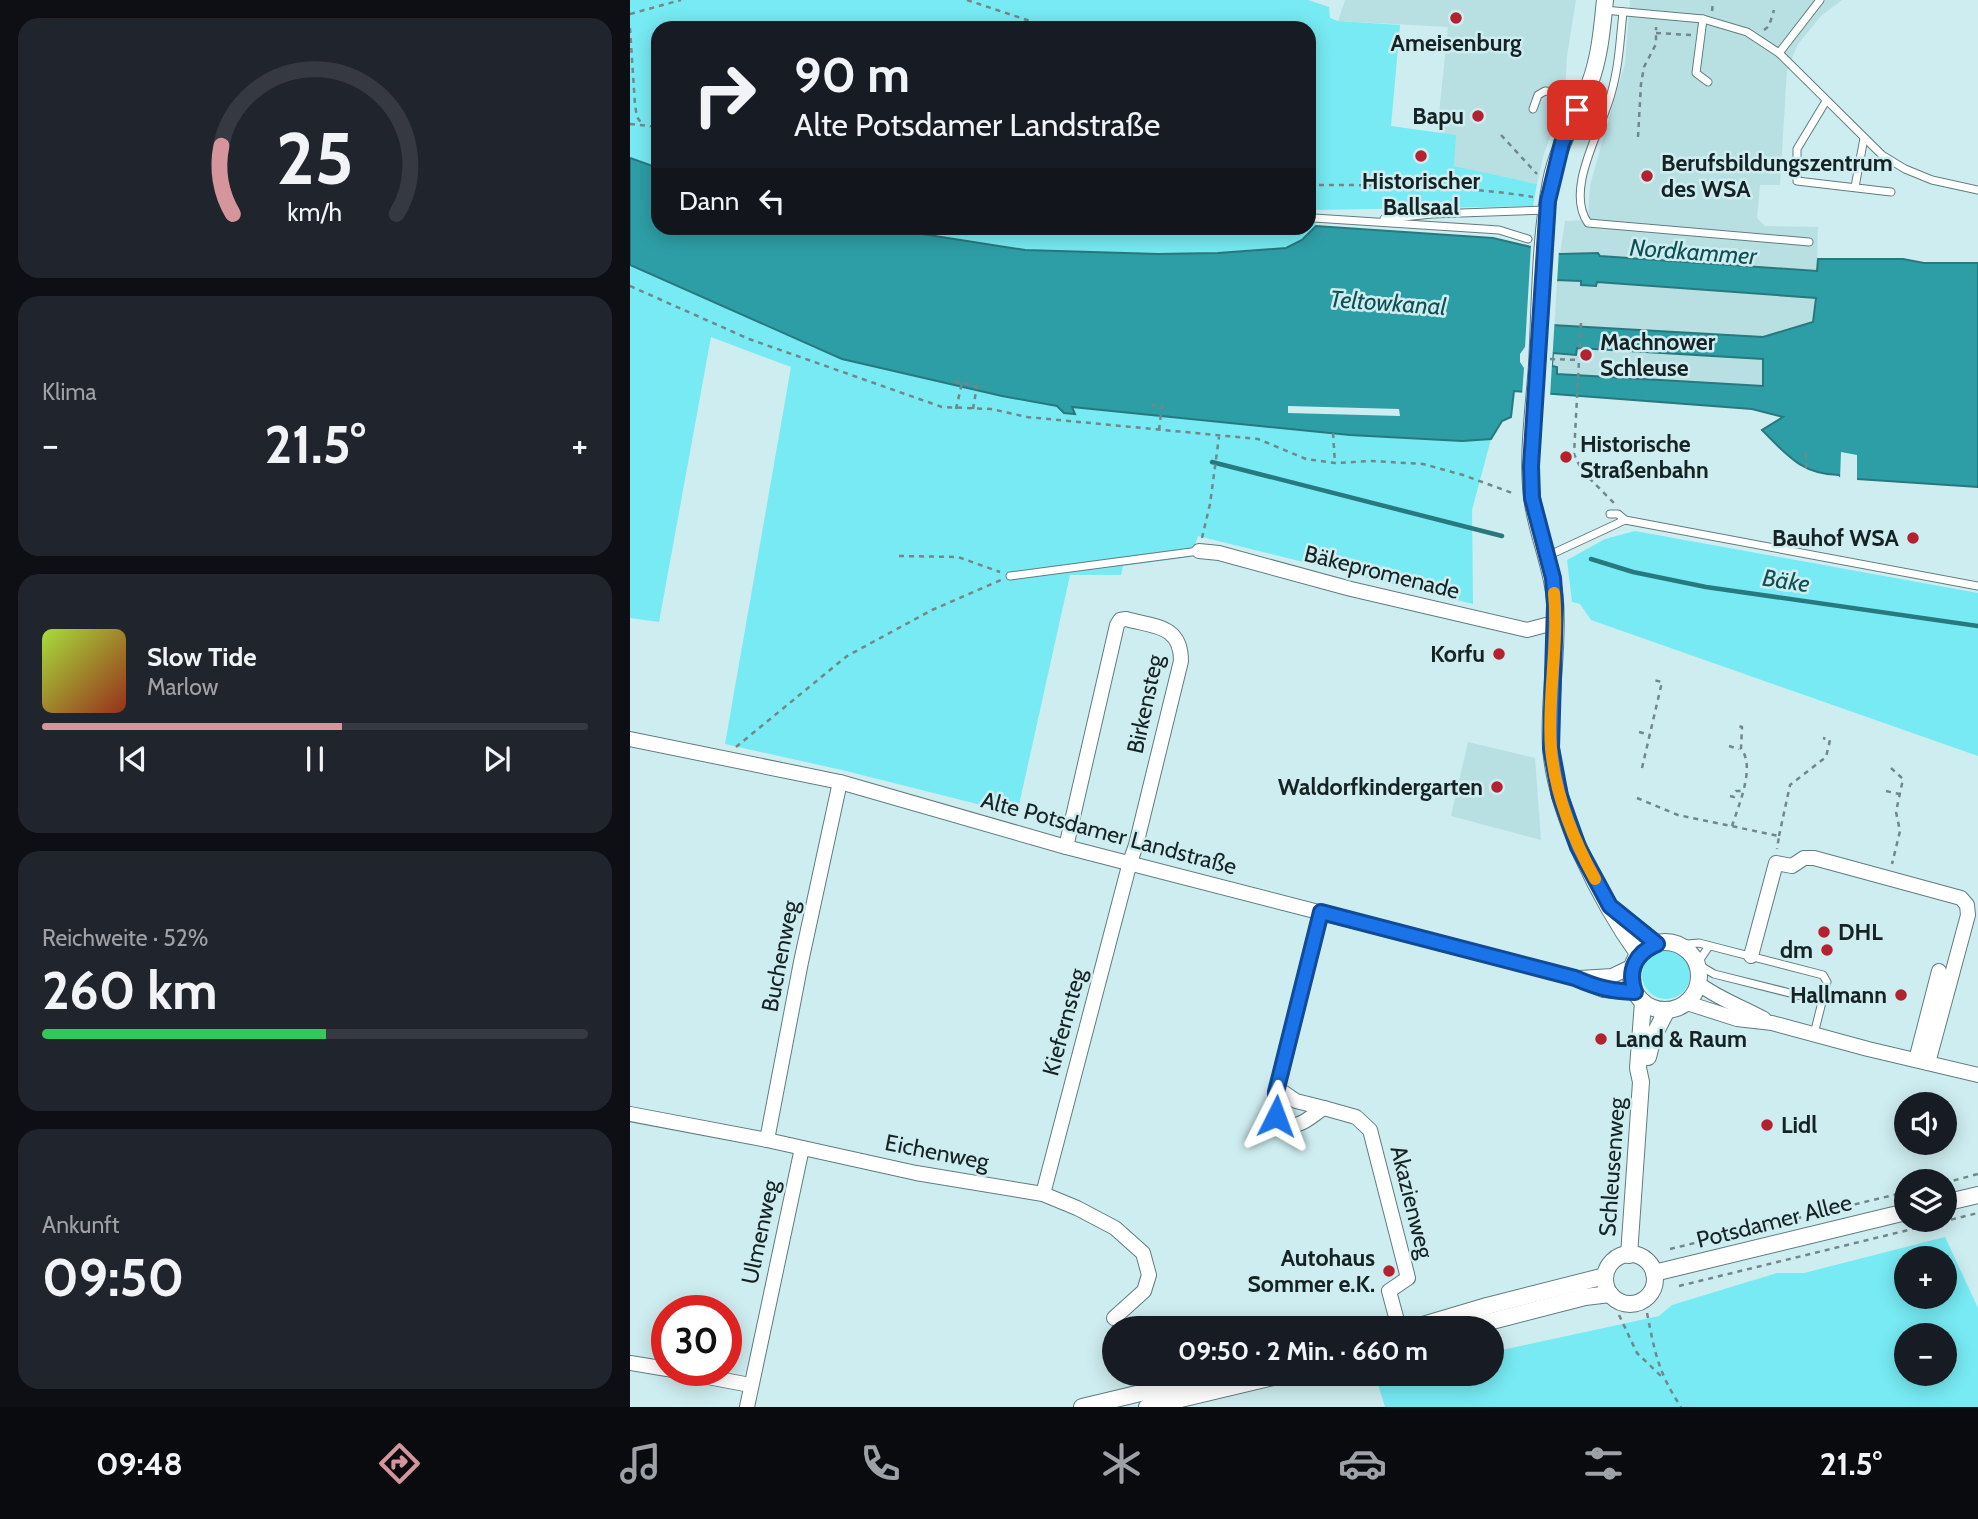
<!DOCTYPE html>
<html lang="de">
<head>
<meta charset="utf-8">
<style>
  :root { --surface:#171b24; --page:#20242c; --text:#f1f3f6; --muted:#9ea1a6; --line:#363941; --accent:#d6959c }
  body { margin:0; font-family:Cabin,sans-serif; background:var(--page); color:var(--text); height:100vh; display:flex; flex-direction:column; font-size:26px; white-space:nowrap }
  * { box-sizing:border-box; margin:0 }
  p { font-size:23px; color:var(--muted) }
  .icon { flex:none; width:38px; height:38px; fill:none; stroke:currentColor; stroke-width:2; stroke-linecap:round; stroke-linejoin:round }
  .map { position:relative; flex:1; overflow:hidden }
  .side { display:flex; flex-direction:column; gap:18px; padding:18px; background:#0d0f14; width:630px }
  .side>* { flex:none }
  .banner { position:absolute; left:21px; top:21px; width:665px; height:214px; border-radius:21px; box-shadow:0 4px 18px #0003; background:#171b24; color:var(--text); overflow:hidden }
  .controls { position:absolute; left:1264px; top:1092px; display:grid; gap:14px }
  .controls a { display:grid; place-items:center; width:63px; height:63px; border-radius:50%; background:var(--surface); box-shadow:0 4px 18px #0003; font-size:35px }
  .speed { position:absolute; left:21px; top:1295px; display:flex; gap:14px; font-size:35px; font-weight:700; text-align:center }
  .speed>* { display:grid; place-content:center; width:91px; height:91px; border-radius:50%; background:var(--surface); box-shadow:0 4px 18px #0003; line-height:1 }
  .speed .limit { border:10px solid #d22; background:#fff; color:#111 }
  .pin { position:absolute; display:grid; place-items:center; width:60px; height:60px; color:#fff; margin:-30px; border-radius:14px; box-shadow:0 4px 10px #0006 }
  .me { position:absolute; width:77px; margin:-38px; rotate:3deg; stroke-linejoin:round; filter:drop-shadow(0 0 5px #0008) }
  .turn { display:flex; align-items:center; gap:24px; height:147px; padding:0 28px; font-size:32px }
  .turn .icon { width:91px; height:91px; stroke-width:2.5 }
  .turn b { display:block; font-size:49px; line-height:60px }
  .then { display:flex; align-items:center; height:66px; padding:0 28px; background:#0003; gap:14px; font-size:26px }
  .big { font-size:52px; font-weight:800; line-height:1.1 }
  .side .tile { flex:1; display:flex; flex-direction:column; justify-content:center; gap:10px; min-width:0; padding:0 24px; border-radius:21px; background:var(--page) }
  .side .dial { align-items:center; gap:0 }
  .dial svg { height:182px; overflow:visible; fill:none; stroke:var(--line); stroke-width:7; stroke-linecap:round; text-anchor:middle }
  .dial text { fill:var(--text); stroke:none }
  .song { display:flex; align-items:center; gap:21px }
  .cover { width:84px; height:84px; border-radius:10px; background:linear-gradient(135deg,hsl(80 70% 55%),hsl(10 70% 35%)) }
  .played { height:7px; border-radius:4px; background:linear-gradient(90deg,var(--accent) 55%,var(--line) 55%) }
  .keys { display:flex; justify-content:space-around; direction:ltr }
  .heat { display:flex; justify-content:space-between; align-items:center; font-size:38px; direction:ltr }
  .charge { height:10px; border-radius:5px; background:linear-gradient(90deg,#34c759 52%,var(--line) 0) }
  .trip { position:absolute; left:472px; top:1316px; width:402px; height:70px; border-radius:35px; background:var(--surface); box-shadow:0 4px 18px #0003; font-weight:800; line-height:70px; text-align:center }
  .tabs { display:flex; height:112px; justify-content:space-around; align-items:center; background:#090b0e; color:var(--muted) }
  .tabs .icon { width:49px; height:49px }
  .tabs .active { color:var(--accent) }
  .tabs b { font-size:32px; color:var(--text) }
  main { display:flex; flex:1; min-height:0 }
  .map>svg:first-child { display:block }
</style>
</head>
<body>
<main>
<section class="side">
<div class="tile dial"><svg viewBox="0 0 100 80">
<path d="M14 69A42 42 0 1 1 86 69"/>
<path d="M14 69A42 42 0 0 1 9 39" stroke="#d6959c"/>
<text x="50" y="56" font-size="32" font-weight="700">25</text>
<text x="50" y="72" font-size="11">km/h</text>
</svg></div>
<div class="tile"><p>Klima</p>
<div class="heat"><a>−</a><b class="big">21.5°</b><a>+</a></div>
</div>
<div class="tile">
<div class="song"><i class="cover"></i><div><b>Slow Tide</b><p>Marlow</p></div></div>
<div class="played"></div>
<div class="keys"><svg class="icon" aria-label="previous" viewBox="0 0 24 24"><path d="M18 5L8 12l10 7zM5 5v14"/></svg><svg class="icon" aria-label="pause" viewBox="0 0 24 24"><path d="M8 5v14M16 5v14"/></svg><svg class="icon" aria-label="next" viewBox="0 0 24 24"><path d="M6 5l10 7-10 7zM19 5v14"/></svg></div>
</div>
<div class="tile"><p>Reichweite · 52%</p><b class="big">260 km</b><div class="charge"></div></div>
<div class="tile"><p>Ankunft</p><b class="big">09:50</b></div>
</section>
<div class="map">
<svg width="1348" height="1407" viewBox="0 0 1348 1407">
  <rect width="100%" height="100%" fill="#ceedf0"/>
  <!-- built -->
  <g fill="#b8e0e3">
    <path d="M715,0h231l-9,56 -3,52 -10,18 -11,31 -6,27 -84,-18 2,-31 -18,-2 11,-106 -110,-6z"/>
    <path d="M1000,0h212l-20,15 -24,29 -11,26 -7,115h-20l-3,33 8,8 53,1 -1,44 -218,-15 -1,-3 -38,1 5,-33 23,-1 2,-35 35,-122z"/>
    <path d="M924,279l27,2v4l14,1 1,-4 221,15 -4,25 -50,15 -212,-12z"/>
    <path d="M946,348l188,11 -2,28 -206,-13 1,-7h-5l1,-14 22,2z"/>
    <path d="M838,742l67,16 6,82 -90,-24z"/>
  </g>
  <!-- green -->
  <g fill="#77eaf3" fill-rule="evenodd">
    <path d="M0,0h678l21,7 1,11 8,3 62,4 -9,101 65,9 -2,31 83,18 -4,22 -219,4 2,16 -14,14 -16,8 -68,5 -60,1 -133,-4 -141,-22h425v-200h-651v140l-28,-10z"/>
    <path d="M0,265l212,94 215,47 293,29 112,6 29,-2 -19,71 1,94 -275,-68 -7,21 -68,9 -2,9h-51l-53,239 -175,-44 -117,-26 66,-377 -80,-30 -52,285 -29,-4z"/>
    <path d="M1005,531l343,62v163l-387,-136 -11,-16 -8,-2 -5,-42 38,-21z"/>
    <circle cx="1036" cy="975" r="24"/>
    <path d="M1315,1237l33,71v99h-593l-9,-29 18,-4h99v-22l166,-36 13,-11 105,-32h27zM1314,1258v39h-38v-39zM1314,1335v39h-38v-39z"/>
  </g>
  <!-- water -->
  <path fill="#2e9ea6" stroke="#27797f" stroke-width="2" fill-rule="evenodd" d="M0,158l28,10v60h226l141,22 133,4 60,-1 68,-5 16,-8 14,-14 177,12 67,16 38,-1 2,3 217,15 1,-12h85l21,4h54v224l-121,-8 -15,-1 -3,-3c-38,-1 -52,-20 -77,-45l21,-13 -31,-8 -238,-18 -3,26 -9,4 -11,18 -29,2 -112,-6 -278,-28 3,7 -11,-1 -7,-7 -55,-10 -160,-37 -212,-94zM925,280l26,1v4l15,1 1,-4 219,16 -3,24 -50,15 -211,-12zM947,348l186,11v27l-206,-12v-7l-5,-1 1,-13 23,2z"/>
  <!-- pier -->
  <g fill="#ceedf0">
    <path d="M901,245l28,5 -9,147 -28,-2 2,-27 -4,-6v-8l5,-7z"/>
    <path d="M658,406l111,3 1,7 -112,-3z"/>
    <path d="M1211,452l16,3v28l-17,-3z"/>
  </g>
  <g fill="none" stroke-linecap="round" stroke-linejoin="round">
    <!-- stream -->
    <g stroke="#27797f" stroke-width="4.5">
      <path d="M582,462l290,74"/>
      <path d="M961,559l42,13 73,15 272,39"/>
    </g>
    <!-- service casing -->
    <g stroke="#607c7e" stroke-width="9">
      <g id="service">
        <path d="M974,10l99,9 44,13 32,21 103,102 23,14 27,11 46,10"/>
        <path d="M993,12c-3,28 -4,55 -12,82 -9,35 -47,96 -23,129l221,19"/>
        <path d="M1073,19l-7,54 12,9"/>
        <path d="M1149,53l41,-53"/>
        <path d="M1196,101l-29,48v32l94,11"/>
        <path d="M903,109l5,-14 7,-4 39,4"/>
        <path d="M1225,187l9,-49"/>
        <path d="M684,218l185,12 29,9"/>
        <path d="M754,219l48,-5 115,-4"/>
        <path d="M980,514h8l7,6"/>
        <path d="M916,554l10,-2 69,-32 353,66"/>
        <path d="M380,576l189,-25"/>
        <path d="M1046,945l23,-2 124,32 4,7 -13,52"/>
        <path d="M1079,946l-12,18 17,10 108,27"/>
      </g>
    </g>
    <!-- minor casing -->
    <g stroke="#607c7e" stroke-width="16">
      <g id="minor">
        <path d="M569,551l20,2 132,36 176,41 19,-5 9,1"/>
        <path d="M0,739l210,43 226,65 509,131 28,12 32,2"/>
        <path d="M691,912l-45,180c-2,20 2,44 29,29 7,-4 12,-9 19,-13l32,9 14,13 38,148 -19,13 10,37"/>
        <path d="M1121,956l25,-93 16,3 12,-8h10l147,40 6,7 1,10 -40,148"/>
        <path d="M950,978l32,-2 21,-10"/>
        <path d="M1069,984c20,15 43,23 65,35"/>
        <path d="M1057,1003l50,16 35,4 96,26 110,26"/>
        <path d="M1286,1060l23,-89"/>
        <path d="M647,1088l19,13 28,7"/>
        <path d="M0,1114l137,26 149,33 127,21 34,14 38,20 28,25 6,22 -5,16 -30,27"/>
        <path d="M137,1140l34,-178 39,-180"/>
        <path d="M413,1194l87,-332 6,-17 45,-184c0,-36 -26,-34 -55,-42l-6,1 -3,5 -51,222"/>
        <path d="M0,1363l37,6"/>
        <path d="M41,1370l79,15"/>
        <path d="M117,1407l55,-259"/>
      </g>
    </g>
    <!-- tertiary casing -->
    <g stroke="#607c7e" stroke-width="18">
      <g id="tertiary">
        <path d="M975,0c-3,28 -5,56 -15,83 -13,33 -32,62 -39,98 -11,56 -11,126 -14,184 -3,42 -10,91 -5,132 4,35 20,68 23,103 4,49 -7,99 -4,148 5,66 50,154 88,207"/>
        <path d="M987,912l40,32"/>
        <circle cx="1035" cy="976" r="34"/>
        <path d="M1018,1057l5,-20 14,-27"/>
        <path d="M1314,1203l34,-8"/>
        <circle cx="1000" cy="1279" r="25"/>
        <path d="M999,1255l12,-173 -3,-14 5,-66"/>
        <path d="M1024,1273l252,-61"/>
        <path d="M783,1328l74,-22 118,-30"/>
        <path d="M835,1328l120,-31 25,-3"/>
        <path d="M452,1407l138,-33"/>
        <path d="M517,1407l139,-33"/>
      </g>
    </g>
    <!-- path -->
    <g stroke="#718789" stroke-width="2.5" stroke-dasharray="5 5" stroke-linecap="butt">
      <path d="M337,0l84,28"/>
      <path d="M1082,11l1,-9"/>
      <path d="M0,14l51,-14"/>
      <path d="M0,28l5,77 2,12 5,7"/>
      <path d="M1134,30l5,-4 5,-16"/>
      <path d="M1026,33l35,2"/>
      <path d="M0,124l28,3"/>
      <path d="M871,135l36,39"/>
      <path d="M1008,137l3,-53 3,-17 12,-23v-17"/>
      <path d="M679,185c74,0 150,0 224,12"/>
      <path d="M0,286l119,53 193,68 49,2 36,8 231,22 48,20 29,4 37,-2 51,3 40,11 52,19"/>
      <path d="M951,323l-7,131 8,17 32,32"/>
      <path d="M920,359l29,1"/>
      <path d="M324,381l31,7"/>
      <path d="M521,405l11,1 -3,24"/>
      <path d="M326,409l6,-26"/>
      <path d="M343,409l4,-23"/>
      <path d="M703,433l2,30"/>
      <path d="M1176,468v-17"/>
      <path d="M572,538l8,-34 9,-67"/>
      <path d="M269,556l59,1 42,15"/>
      <path d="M1009,732l11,3"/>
      <path d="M1099,746l10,3"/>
      <path d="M106,747l111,-91 85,-46 69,-30"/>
      <path d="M1012,768l20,-86 -9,-2"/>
      <path d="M1261,768l12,11 -7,33 4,19 -8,33"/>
      <path d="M1256,791l13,3"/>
      <path d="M1100,796l4,1 2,-6h7"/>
      <path d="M1007,798l41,17 101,21 -2,13"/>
      <path d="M1102,826c6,-19 24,-60 9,-77l1,-22 -7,-2"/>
      <path d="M1149,836l11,-51 36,-28 4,-17 -7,-2"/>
      <path d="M1314,1183l34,-9"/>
      <path d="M1040,1249l236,-57"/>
      <path d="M1049,1286l299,-73"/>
      <path d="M1017,1313c8,40 11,59 34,94"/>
      <path d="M989,1315l18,38 25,24"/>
    </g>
    <!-- service -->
    <use href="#service" stroke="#fff" stroke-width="7"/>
    <!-- minor -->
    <use href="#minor" stroke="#fff" stroke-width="14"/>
    <!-- tertiary -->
    <use href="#tertiary" stroke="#fff" stroke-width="16"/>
  </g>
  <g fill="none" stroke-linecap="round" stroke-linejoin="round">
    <!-- route casing -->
    <g stroke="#114b97" stroke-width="18">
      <path id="route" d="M646,1116v-24l45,-180 254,66c23,10 36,13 60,14 -8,-22 1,-39 22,-48l-47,-38 -32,-59 -18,-51 -9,-48 4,-143 -2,-27 -21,-80 -1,-32 17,-265 14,-58 15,-33"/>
    </g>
    <!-- route -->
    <use href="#route" stroke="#1a73e8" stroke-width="12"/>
    <!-- slow -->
    <path stroke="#f59e0b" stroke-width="12" d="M924,593c5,51 -7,104 -3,155 4,46 22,91 44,131"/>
  </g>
  <!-- markers -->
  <g fill="#b4222f" stroke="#ceedf0" stroke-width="2.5">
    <circle cx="826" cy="18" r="7"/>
    <circle cx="848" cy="116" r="7"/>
    <circle cx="791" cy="156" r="7"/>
    <circle cx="1017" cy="176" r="7"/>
    <circle cx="956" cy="355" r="7"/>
    <circle cx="936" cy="457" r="7"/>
    <circle cx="1283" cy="538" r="7"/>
    <circle cx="869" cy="654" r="7"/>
    <circle cx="867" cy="787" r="7"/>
    <circle cx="1194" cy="932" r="7"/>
    <circle cx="1197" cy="950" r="7"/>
    <circle cx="1271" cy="995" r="7"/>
    <circle cx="971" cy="1039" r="7"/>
    <circle cx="1137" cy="1125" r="7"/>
    <circle cx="759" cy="1271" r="7"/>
  </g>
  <g text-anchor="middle" stroke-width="5" stroke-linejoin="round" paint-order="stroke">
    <!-- poi labels -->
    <g font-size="23" font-weight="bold" fill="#162223" stroke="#ceedf0" text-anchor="end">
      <text x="826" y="51" text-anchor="middle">Ameisenburg</text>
      <text x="834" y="124">Bapu</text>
      <text x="1031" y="171" text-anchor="start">Berufsbildungszentrum<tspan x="1031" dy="26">des WSA</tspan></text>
      <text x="791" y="189" text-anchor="middle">Historischer<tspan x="791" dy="26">Ballsaal</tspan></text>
      <text x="970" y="350" text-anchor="start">Machnower<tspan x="970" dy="26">Schleuse</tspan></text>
      <text x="950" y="452" text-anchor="start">Historische<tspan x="950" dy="26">Straßenbahn</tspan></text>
      <text x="1269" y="546">Bauhof WSA</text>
      <text x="855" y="662">Korfu</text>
      <text x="853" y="795">Waldorfkindergarten</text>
      <text x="1208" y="940" text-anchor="start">DHL</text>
      <text x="1183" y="958">dm</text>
      <text x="1257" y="1003">Hallmann</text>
      <text x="985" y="1047" text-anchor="start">Land &amp; Raum</text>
      <text x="1151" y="1133" text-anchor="start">Lidl</text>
      <text x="745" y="1266">Autohaus<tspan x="745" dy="26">Sommer e.K.</tspan></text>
    </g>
    <!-- street labels -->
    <g font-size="23" fill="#162223" stroke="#ceedf0">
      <text transform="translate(752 572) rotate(14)" y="8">Bäkepromenade</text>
      <text transform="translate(515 704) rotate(-78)" y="8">Birkensteg</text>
      <text transform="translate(479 833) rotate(15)" y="8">Alte Potsdamer Landstraße</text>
      <text transform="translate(150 956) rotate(-79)" y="8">Buchenweg</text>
      <text transform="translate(434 1022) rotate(-75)" y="8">Kiefernsteg</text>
      <text transform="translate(307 1152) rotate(11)" y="8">Eichenweg</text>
      <text transform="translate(982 1167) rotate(-86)" y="8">Schleusenweg</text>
      <text transform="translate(782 1202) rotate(76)" y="8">Akazienweg</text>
      <text transform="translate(1144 1221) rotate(-14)" y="8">Potsdamer Allee</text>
      <text transform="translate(130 1232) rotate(-78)" y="8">Ulmenweg</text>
    </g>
    <!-- water labels -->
    <g font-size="24" font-style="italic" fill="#0f4e53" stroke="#ceedf0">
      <text transform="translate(1063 252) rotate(4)" y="8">Nordkammer</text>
      <text transform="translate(758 303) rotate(4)" y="8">Teltowkanal</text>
      <text transform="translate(1156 581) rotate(8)" y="8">Bäke</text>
    </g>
  </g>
</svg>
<div class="controls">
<a><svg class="icon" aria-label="sound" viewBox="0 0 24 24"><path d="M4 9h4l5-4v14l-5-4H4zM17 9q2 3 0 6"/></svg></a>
<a><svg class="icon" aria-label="layers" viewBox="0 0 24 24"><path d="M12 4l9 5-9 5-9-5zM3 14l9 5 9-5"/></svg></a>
<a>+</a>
<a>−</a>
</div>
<div class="speed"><div class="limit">30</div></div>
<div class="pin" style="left:947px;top:110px;background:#d93025"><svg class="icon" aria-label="arrive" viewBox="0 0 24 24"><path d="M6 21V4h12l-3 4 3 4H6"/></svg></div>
<svg class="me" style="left:646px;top:1116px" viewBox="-20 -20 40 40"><path d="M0-17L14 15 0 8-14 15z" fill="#1a73e8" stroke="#fff" stroke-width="4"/></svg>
<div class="trip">09:50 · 2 Min. · 660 m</div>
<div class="banner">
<div class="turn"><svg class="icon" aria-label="right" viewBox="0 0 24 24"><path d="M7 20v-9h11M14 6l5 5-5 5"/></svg><div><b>90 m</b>Alte Potsdamer Landstraße</div></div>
<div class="then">Dann<svg class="icon" aria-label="left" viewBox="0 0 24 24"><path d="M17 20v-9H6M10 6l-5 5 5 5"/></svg></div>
</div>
</div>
</main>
<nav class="tabs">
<b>09:48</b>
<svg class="icon active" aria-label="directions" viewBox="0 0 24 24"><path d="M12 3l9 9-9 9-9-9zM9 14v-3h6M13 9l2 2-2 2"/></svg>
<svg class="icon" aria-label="music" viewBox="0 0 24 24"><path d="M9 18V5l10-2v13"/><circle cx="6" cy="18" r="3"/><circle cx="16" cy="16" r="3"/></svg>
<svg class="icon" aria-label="phone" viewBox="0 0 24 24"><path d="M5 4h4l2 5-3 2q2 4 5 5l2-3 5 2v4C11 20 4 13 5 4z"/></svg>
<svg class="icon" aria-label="climate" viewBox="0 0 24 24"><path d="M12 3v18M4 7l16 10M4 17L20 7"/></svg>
<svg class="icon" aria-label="car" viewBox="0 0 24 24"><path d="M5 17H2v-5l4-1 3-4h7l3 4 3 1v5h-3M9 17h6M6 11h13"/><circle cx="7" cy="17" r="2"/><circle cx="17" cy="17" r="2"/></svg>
<svg class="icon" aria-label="filters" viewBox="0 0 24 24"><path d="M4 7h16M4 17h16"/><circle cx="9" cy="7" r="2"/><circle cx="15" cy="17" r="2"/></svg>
<b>21.5°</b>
</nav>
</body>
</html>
